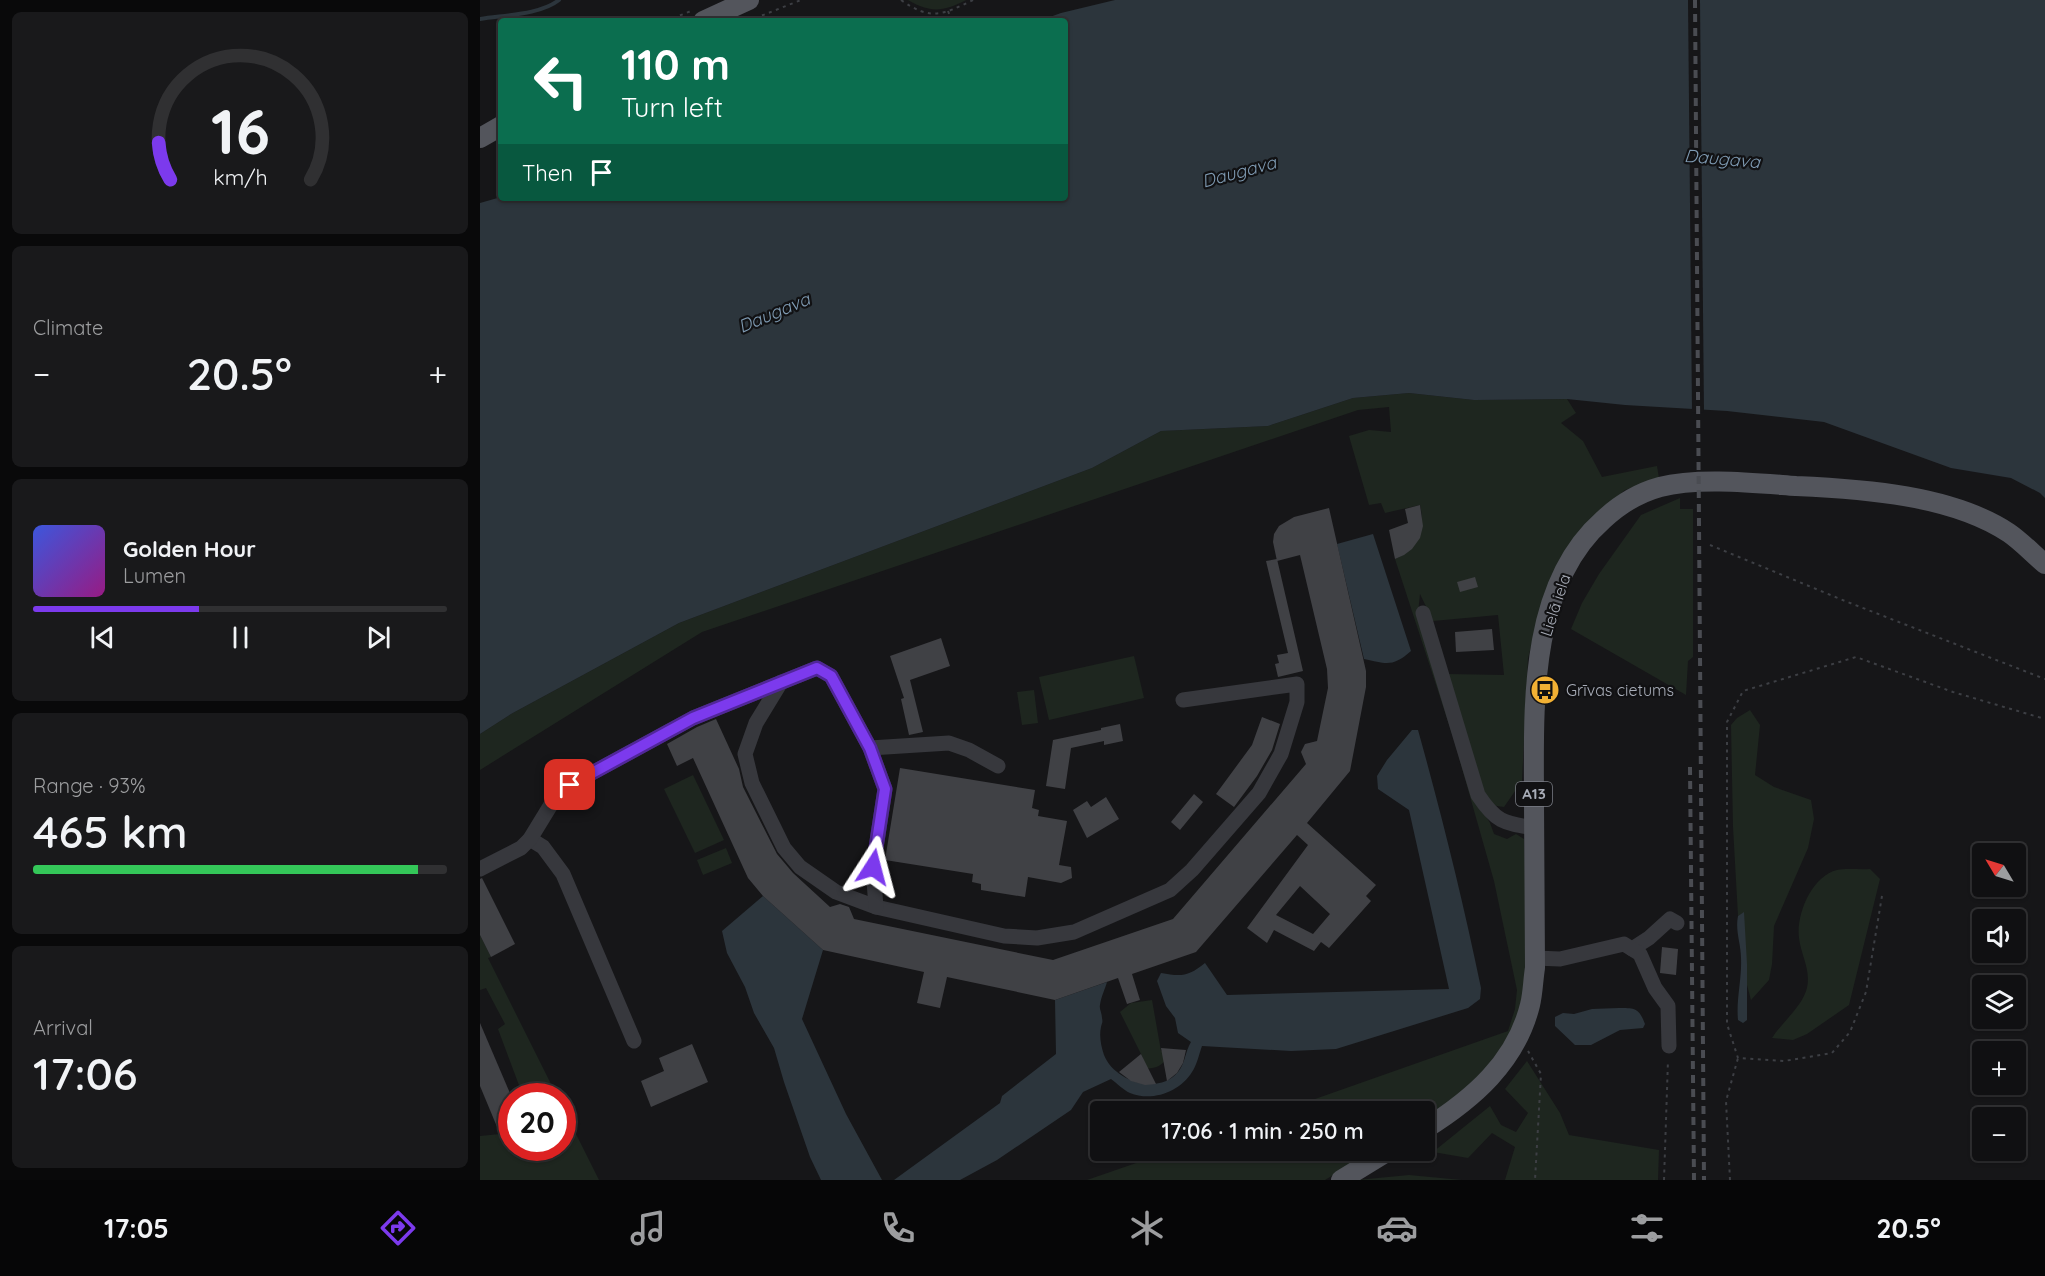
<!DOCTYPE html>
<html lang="en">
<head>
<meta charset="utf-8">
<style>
  :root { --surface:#101012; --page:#19191b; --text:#f1f3f6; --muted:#9c9d9f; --line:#303032; --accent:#7c3aed }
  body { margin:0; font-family:Quicksand,sans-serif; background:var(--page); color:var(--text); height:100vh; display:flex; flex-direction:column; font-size:22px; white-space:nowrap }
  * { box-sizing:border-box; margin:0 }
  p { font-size:20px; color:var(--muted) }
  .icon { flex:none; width:33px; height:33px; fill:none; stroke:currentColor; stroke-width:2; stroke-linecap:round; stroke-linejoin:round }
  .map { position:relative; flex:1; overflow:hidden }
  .drawer { display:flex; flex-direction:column; gap:12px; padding:12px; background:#09090a; width:480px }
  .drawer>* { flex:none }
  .guide { position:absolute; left:18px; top:18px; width:570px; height:183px; border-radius:6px; box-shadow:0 2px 4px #0004,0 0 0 2px var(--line); background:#0b6e4f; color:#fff; overflow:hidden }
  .needle { width:39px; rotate:308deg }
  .controls { position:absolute; left:1492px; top:843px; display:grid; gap:12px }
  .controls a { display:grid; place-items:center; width:54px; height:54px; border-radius:6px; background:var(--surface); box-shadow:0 2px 4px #0004,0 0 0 2px var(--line); font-size:30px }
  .speed { position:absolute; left:18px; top:1083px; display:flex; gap:12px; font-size:30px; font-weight:700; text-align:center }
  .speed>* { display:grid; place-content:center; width:78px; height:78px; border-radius:50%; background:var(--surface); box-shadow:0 2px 4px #0004,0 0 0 2px var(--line); line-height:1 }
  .speed .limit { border:9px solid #d22; background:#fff; color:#111 }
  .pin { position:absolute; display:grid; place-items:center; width:51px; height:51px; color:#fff; margin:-26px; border-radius:12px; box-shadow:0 3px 9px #0006 }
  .me { position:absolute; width:66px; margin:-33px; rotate:9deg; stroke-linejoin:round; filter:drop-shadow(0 0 4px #0008) }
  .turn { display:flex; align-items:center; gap:21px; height:126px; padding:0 24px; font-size:27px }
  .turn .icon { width:78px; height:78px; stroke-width:2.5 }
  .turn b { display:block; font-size:42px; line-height:51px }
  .then { display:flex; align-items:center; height:57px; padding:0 24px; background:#0003; gap:12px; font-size:22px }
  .big { font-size:45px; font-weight:600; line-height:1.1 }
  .drawer .card { flex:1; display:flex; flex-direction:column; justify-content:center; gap:9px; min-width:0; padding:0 21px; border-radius:9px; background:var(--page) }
  .drawer .dial { align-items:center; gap:0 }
  .dial svg { height:156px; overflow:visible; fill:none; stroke:var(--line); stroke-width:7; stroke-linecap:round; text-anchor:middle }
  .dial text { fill:var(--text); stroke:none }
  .song { display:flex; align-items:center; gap:18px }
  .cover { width:72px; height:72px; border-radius:9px; background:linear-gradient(135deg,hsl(230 70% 55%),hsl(310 70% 35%)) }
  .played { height:6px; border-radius:3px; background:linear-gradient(90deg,var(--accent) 40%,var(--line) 40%) }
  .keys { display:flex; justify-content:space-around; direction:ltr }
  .heat { display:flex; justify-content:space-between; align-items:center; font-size:33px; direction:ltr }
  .charge { height:9px; border-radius:4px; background:linear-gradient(90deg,#34c759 93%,var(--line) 0) }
  .trip { position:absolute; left:610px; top:1101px; width:345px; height:60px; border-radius:6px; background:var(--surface); box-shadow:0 2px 4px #0004,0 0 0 2px var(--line); font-weight:600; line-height:60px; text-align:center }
  .tab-bar { display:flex; height:96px; justify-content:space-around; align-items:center; background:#060607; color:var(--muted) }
  .tab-bar .icon { width:42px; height:42px }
  .tab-bar .current { color:var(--accent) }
  .tab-bar b { font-size:27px; color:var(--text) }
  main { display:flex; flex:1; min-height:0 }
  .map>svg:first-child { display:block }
</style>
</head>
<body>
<main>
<section class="drawer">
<div class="card dial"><svg viewBox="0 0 100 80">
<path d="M14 69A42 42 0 1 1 86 69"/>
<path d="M14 69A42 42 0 0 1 8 50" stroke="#7c3aed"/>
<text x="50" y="56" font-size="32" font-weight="700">16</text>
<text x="50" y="72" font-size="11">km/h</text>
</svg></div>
<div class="card"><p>Climate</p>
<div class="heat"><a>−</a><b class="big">20.5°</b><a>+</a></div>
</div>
<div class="card">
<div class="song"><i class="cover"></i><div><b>Golden Hour</b><p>Lumen</p></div></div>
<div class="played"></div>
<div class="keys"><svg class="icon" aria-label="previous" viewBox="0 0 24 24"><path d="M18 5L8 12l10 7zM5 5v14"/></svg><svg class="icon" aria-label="pause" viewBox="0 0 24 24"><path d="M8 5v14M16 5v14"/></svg><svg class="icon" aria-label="next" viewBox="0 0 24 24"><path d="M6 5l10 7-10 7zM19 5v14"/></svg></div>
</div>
<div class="card"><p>Range · 93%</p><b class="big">465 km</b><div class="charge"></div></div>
<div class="card"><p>Arrival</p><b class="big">17:06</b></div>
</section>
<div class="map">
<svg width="1565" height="1180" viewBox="0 0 1565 1180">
  <rect width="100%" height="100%" fill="#161618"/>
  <!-- green -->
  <g fill="#1e261f">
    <path d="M428,0h58c-23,12 -36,13 -58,0z"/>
    <path d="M929,393l65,7 93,-1 9,14 -15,10 22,18 19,36 55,-11 2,12 -34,12 -30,25 -29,34 -22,48 -16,61 -6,123 -18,26 -14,-2 -9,-13 -34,-118 57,1 -6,-60 -65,6 -13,-27 -2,19 58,186 14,24 4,11 13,5 9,-5 8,5c2,57 10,119 -6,175 -12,45 -55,81 -93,104v-6l-144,-1 227,-80 7,-22 2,-19 -23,-109 -40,-141 -59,-181c22,-9 31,-31 25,-54l-35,8 -4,-10 -12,2 -20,-69 20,-6 22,2 -2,-25 -31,3 -656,222 -222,138v-36l31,-20 168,-91 413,-155 69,-37 107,-5 85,-28z"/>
    <path d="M1200,498v11h13v148l-5,4 -2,34 -115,-66 11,-26 17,-29 42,-59z"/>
    <path d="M654,656l10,42 -95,22 -10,-43z"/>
    <path d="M554,690l4,33 -16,2 -5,-33z"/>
    <path d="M1270,710l10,15 -5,50 19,12 37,13 3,19 -6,29 -34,78 -2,38 -3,16 -18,20 -4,-15 -4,-72 -5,3 -5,-89 -2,-102 6,-7z"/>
    <path d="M213,775l31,65 -29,13 -31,-64z"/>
    <path d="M246,848l6,15 -29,12 -6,-15z"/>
    <path d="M1390,869l10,10 -31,126 -42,29 -14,6 -21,-2c10,-16 30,-31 35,-50 4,-18 -6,-33 -8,-50 -3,-24 13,-62 38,-68 10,-2 23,0 33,-1z"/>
    <path d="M0,935l11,22 -3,1 69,138h-34l-25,-67 7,-5 -19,-36 -6,2z"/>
    <path d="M672,1000l9,51 10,1c-7,12 -13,18 -28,16v-10l-23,-46 11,-9z"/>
    <path d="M1047,1061l33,52 9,22 90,15 -1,30h-153l10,-33 -23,-14 -24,25 -35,-6 57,-46 11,19 15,7 12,-19 -23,-24z"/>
    <path d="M83,1108l36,72h-119v-44l20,-2 11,-5 1,19h50z"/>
    <path d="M691,1151h202l-48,29h-238z"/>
    <path d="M929,1175l53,5h-105z"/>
  </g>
  <!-- water -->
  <g fill="#2c353c">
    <path d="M635,0h930v498l-5,-5 -29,-15 -60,-10 -127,-46 -97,-11 -102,-6 -58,-6 -93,1 -65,-7 -56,5 -85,28 -107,5 -69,37 -413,155 -168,91 -31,20v-531l21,-6 564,1v-177h-26l22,-8z"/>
    <path d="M893,534l38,117c-18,16 -24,13 -47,8l-27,-115z"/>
    <path d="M932,730h6c24,86 45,171 63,258l-1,11 -12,9 -132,41 -45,2 -89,-5c-3,8 -5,19 -10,26 -12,20 -40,30 -62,21 -7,-3 -13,-10 -19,-14l-28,13 -12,18 -74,50 -37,20h-66l106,-77 2,-7 54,-42 -1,-54 52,-18c-2,7 -6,15 -7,23 -1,4 2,8 2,13 1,5 0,4 -1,9 -2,9 0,19 3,28 10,26 54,41 74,17 7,-8 7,-20 13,-30l-13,-9 -3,-15 -9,-12 -9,-25 4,-8c21,4 28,3 44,-10l22,32 222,-6 -40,-179 -31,-21 -1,-13 10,-16z"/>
    <path d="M283,896l60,54 -21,69 44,95 36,66h-61l-11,-23 -26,-75 -10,-34 -20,-35 -9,-26 -18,-34 -5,-22z"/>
    <path d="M1264,912l3,52v56l-4,3 -5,-3c-2,-21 4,-41 3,-62 0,-14 -6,-27 -3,-42z"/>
    <path d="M1139,1008c16,0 20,0 26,16l-2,4 -23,2 -29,15h-16l-20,-19v-9l8,-4 11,1 18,-5z"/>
  </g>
  <!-- pier -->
  <path fill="#161618" d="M1208,0h12l4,413 -12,-1z"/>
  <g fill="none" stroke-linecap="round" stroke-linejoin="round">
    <!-- stream -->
    <path stroke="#2c353c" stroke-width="4" d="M0,19c24,-4 60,-4 79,-19"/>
  </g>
  <!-- building -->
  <g fill="#404145" fill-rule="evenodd">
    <path d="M940,505l3,21 -3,12 -8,11 -8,6 -9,4 -6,-29 19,-7 -3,-14z"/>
    <path d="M849,508l37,163v16l-16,84 -43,52 69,62 -10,11 5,5 -42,47 -8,-6 -7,9 -40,-21 -7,13 -20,-15 61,-83 -11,-10 -101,117 -64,22 8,26 -13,4 -9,-26 -63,22 -108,-23 -7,31 -23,-5 7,-31 -101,-22 -60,-54 -15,-18 -55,-120 -16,8 -10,-22 30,-17 19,-8 23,50 4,18 34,67 16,19 37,34 10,-3 9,3 5,12 199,41 120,-41 133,-155 -5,-12 4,-8 12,-3 11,-53 -1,-19 -27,-114 -23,6 -4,-19 1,-8 5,-8 15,-9zM820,886l30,28 -17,20 -37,-19z"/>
    <path d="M797,559l26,112 -25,6 -3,-13 4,-1 -2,-8 11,-2 -22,-92z"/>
    <path d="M995,577l3,10 -18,5 -3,-10z"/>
    <path d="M1012,629l2,21 -38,2 -1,-20z"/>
    <path d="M461,638l9,28 -40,14 13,52 -14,3 -8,-36 3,-1 -14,-42z"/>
    <path d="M782,717l18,7 -8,26 -15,26 -23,31 -18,-13 36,-49z"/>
    <path d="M640,724l3,17 -19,4v-4l-33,7 -6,41 -19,-3 7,-46 48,-10v-2z"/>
    <path d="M420,768l135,22 -3,18 7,2 -1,6 29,5 -8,44 12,2 1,11 -11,5 -33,-6 -3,20 -44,-7v-6l-9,-2 1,-8 -88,-14z"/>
    <path d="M714,794l9,8 -23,28 -9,-8z"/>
    <path d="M626,797l13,22 -32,19 -14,-28 14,-9 4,6z"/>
    <path d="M2,878l33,66 -24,13 -11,-22v-56z"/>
    <path d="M1182,947l16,2 -2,26 -16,-2z"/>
    <path d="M0,1023l32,75v31l-12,5 -20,-48z"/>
    <path d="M212,1044l16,38 -57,25 -10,-26 23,-10 -5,-13z"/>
    <path d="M681,1048l25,2 -3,13 -6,10 -10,8z"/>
    <path d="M661,1054l15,30 -11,1 -14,-4 -12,-9z"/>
  </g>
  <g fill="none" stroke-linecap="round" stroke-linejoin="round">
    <!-- path -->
    <g stroke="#3d3f44" stroke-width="2" stroke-dasharray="3 4.5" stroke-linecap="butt">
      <path d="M421,0c30,21 41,15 72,0"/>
      <path d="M468,11l4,10"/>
      <path d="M186,21l25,-10"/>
      <path d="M268,21l53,-21"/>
      <path d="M1230,545l135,56 200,78"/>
      <path d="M1402,896l-16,96 -16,40 -18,21 -48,8 -46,-3 -11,-34v-302l16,-31 113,-34 97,35 92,27"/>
      <path d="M1048,1051l13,23 -6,106"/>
      <path d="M1184,1180l4,-120"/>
      <path d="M1250,1180l-4,-79 12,-43"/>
    </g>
    <!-- minor -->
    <g stroke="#37383d" stroke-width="15">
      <path d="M943,613l55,182c18,27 25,28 56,33"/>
      <path d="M301,682l-25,41 -11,31 7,29 32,65 16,19 36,25 40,15 128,29 33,2 37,-6 96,-42 22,-20 67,-77 22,-39 16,-52v-18l-114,16"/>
      <path d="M390,748l15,41 -12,79 3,39"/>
      <path d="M50,839l13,8 20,27 71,167"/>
      <path d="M0,869l41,-21 9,-9 22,-36 18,-18 123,-67 124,-50 14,8 39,72 79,-5 20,7 29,16"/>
      <path d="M1152,949l17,-11 21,-19 7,4"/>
      <path d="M1055,958l25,1 64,-15 16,10 15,34 13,18 1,40"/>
    </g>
    <!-- major -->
    <g stroke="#53555c" stroke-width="20">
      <path d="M223,21l46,-21"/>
      <path d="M0,138l21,-12"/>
      <path d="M945,1129c48,-30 91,-67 105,-124 3,-12 3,-25 5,-37 0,-55 -1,-110 -1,-165 0,-92 -7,-216 69,-283 16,-15 35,-27 57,-33 38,-10 95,-4 136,-1 67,3 156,9 213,47 13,9 24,21 36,31"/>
      <path d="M861,1180l49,-30"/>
    </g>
    <!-- rail -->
    <g stroke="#4a4c52" stroke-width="4" stroke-dasharray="8 6" stroke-linecap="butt">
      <path d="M1215,0l9,1180"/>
      <path d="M1210,767l4,413"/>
    </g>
  </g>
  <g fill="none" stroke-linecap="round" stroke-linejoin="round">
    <!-- route casing -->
    <g stroke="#51269a" stroke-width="15">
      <path id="route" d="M90,785l123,-67 124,-50 14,8 39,72 15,41 -12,78"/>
    </g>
    <!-- route -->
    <use href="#route" stroke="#7c3aed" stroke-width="10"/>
  </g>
  <!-- icons -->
  <defs>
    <g id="bus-disc" transform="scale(1.5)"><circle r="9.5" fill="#f2b134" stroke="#111113"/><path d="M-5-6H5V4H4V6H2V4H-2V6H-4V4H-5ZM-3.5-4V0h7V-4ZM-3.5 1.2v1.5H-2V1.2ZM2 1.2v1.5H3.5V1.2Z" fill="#111"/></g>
  </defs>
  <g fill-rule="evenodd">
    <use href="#bus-disc" x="1065" y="690"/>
  </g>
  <g text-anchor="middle" stroke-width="4.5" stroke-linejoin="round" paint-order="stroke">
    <!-- shield labels -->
    <rect fill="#111113" stroke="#7b7e86" stroke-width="1.5" x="1036" y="782" width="36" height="24" rx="4.5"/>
    <g font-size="15" font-weight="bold" fill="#a8adb8">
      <text x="1054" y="799">A13</text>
    </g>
    <!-- street labels -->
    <g font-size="16" fill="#a8adb8" stroke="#111113">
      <text transform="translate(1075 605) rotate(-72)" y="6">Lielā iela</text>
    </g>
    <!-- poi labels -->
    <g font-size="16" fill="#a8adb8" stroke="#111113" text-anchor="start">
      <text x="1086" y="696">Grīvas cietums</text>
    </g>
    <!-- water labels -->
    <g font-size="18" font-style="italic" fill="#7f9bb3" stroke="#111113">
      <text transform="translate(1242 159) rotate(5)" y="6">Daugava</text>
      <text transform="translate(759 172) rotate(-15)" y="6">Daugava</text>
      <text transform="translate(294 313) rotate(-23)" y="6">Daugava</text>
    </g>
  </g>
</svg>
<div class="controls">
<a><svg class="needle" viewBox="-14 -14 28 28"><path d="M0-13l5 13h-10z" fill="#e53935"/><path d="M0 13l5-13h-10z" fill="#9c9d9f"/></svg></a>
<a><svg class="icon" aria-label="sound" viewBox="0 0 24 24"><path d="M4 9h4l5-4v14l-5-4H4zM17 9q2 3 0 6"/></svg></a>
<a><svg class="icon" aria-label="layers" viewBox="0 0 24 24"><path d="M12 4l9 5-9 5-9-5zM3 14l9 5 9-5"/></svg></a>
<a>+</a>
<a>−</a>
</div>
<div class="speed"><div class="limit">20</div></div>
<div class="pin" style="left:90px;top:785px;background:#d93025"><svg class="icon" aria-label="arrive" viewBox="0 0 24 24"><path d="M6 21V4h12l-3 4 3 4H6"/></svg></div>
<svg class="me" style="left:393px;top:867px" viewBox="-20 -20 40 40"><path d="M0-17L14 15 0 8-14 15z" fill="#7c3aed" stroke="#fff" stroke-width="4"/></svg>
<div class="trip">17:06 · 1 min · 250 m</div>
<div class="guide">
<div class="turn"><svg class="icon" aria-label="left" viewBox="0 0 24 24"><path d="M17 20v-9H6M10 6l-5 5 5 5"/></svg><div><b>110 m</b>Turn left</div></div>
<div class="then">Then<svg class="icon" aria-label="arrive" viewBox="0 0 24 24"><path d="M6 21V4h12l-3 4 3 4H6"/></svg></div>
</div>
</div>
</main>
<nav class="tab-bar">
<b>17:05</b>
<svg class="icon current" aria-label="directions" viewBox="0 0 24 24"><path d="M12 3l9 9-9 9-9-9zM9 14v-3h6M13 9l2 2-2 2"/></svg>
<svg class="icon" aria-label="music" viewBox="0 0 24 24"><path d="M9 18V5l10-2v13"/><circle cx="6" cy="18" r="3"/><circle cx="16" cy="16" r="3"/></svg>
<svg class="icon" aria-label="phone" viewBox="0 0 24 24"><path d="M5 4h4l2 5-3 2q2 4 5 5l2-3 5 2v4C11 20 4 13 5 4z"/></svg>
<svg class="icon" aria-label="climate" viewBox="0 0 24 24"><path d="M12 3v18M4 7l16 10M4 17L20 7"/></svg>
<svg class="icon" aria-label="car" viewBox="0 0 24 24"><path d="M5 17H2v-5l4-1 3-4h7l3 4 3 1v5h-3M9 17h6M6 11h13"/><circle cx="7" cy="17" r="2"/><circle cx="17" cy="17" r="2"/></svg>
<svg class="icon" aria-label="filters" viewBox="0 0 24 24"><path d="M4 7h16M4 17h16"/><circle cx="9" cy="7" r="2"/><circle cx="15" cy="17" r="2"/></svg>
<b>20.5°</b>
</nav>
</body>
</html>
